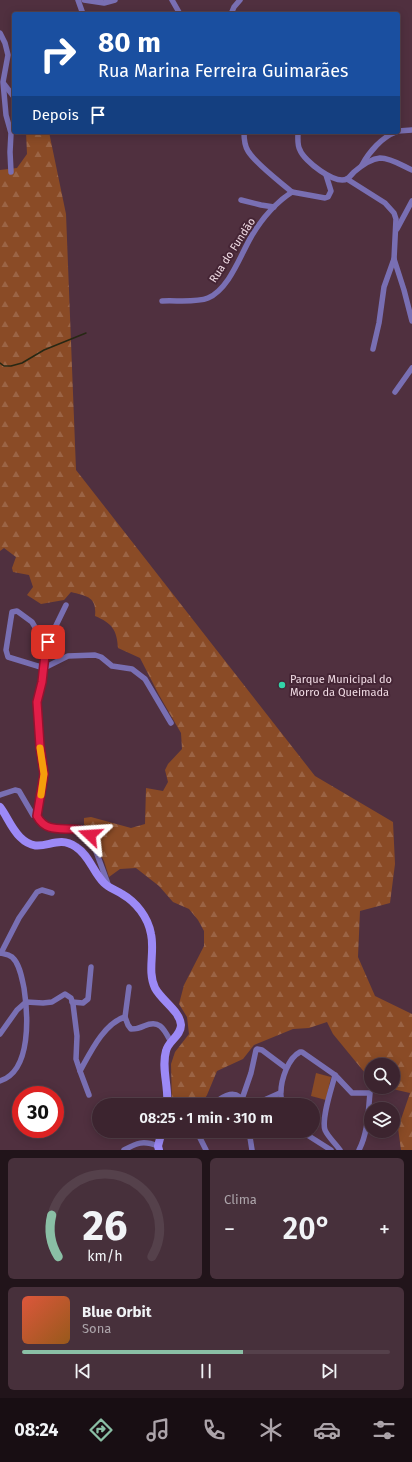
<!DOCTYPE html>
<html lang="pt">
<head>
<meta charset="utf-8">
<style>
  :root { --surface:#3c242f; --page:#47303b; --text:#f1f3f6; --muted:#aca4aa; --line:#55414b; --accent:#8abfa5 }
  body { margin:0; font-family:"Fira Sans",sans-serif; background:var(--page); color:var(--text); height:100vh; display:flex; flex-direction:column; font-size:15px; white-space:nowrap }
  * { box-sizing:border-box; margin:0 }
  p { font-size:13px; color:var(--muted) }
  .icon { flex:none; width:22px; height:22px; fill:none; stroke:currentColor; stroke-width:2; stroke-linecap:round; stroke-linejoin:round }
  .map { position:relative; height:1150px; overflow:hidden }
  .drawer { display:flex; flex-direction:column; gap:8px; padding:8px; background:#21141a; flex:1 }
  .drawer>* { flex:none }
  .banner { position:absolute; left:12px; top:12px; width:388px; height:122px; border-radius:4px; box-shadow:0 2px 10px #0003,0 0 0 1px var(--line); background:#1a4fa0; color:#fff; overflow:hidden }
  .tools { position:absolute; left:364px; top:1058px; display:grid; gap:8px }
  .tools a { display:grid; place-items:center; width:36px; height:36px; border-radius:50%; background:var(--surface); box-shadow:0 2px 10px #0003,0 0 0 1px var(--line); font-size:20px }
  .speed { position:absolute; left:12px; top:1086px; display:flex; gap:8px; font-size:20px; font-weight:700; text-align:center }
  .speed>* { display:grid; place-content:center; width:52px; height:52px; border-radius:50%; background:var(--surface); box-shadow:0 2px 10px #0003,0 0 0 1px var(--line); line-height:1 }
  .speed .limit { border:6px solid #d22; background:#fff; color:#111 }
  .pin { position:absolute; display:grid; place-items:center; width:34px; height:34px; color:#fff; margin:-17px; border-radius:8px; box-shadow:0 2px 6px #0006 }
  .me { position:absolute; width:44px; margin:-22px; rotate:290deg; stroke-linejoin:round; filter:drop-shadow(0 0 3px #0008) }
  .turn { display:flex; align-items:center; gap:14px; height:84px; padding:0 20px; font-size:18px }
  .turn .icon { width:52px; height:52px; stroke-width:2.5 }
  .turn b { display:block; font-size:28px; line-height:34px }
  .then { display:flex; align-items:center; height:38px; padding:0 20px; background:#0003; gap:8px; font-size:15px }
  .big { font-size:30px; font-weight:600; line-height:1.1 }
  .drawer .card { flex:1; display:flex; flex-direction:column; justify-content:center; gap:6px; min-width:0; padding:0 14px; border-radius:6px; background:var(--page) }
  .drawer .dial { align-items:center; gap:0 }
  .dial svg { height:104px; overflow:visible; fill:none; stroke:var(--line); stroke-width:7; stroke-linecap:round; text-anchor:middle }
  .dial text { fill:var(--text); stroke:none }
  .song { display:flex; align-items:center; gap:12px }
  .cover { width:48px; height:48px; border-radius:6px; background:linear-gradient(135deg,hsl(10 70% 55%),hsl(30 70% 35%)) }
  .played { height:4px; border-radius:2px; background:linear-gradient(90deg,var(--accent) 60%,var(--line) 60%) }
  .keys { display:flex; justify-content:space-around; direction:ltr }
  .heat { display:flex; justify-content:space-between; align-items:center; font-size:22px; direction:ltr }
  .drawer .tiles { flex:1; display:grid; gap:8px; grid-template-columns:1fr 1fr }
  .card:last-child { grid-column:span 2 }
  .trip { position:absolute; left:92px; top:1098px; width:228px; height:40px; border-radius:20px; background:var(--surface); box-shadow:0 2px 10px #0003,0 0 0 1px var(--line); font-weight:600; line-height:40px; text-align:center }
  .menu { display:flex; height:64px; justify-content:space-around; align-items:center; background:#180e13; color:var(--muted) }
  .menu .icon { width:28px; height:28px }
  .menu .on { color:var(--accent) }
  .menu b { font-size:18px; color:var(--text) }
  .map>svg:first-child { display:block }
</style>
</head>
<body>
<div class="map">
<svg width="412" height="1150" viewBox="0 0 412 1150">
  <defs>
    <pattern id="forest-firs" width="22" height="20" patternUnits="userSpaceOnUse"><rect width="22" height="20" fill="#8a4b26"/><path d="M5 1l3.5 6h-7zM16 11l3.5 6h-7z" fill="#9b6445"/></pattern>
  </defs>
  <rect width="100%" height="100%" fill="#50303f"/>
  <!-- forest -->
  <path fill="url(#forest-firs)" d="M26,132h23l17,82 10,256 239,306 78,46 2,42 -5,39 -30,8 -2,46 17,39 37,18v136h-11l-3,-22 12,-35 -26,-6h9v-22h-22v18l-2,-1 -4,-9 -32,-39 -6,-12 -18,6 -16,1 -39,16 -11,14 -26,12 -10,24 -6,10h-29l-1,-41 4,-12 14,-18 -2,-17 -8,-13 5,-19 20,-39v-15l-6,-11 -9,-11 -16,-7 -14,-16 -23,-18 -16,1 -11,8 -5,-16 -20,-37v-6l7,-1 40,11 14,-4 1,-36 17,3 5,-9 -3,-12 3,-6 14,-15 -1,-16 -22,-38 -19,-37 -22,-10c-1,-18 -6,-25 -23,-32 2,-19 -8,-20 -24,-24l-7,8 -23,4 -14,-9 6,-8 -4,-12 -16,-3 -1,-4 4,-11 -12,-9 -4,3v-381l17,-2 10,-14z"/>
  <!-- park -->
  <path fill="#8a4b26" d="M316,1073l15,4 -5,23 -15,-4z"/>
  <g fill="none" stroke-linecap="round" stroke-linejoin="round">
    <!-- stream -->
    <path stroke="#272814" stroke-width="1.5" d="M0,363l4,3h7l11,-3 22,-13 42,-17"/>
    <!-- street -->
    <g stroke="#796fb3" stroke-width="5.5">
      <path d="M78,0l5,14"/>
      <path d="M84,0l20,3 11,-3"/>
      <path d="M172,0l8,14"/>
      <path d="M231,14l3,-7 6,-7"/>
      <path d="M0,33l5,10 3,12 -5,27 3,33 5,18 -1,19 1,20"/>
      <path d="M4,84l10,13"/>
      <path d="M398,131l14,-1"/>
      <path d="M244,132c0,6 0,13 4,19 8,13 31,30 44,41"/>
      <path d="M298,132c0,6 -1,13 2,18 4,11 35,35 47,29 3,-2 5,-5 7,-7 7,-6 16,-13 26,-14 11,0 23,8 32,12"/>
      <path d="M362,165c7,-13 20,-28 34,-33"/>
      <path d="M347,179l38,24 9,10 2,6 -2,40 10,31 8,31"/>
      <path d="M241,200l20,5 13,2"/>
      <path d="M397,229l15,-28"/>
      <path d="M162,301c13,-1 34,2 46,-3 21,-9 32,-42 43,-61 10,-17 24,-34 41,-45l33,6 3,-1 3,-6 -5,-16"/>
      <path d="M373,349l6,-26 5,-36 10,-28"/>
      <path d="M395,392l17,-24"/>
      <path d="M66,605l-20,41 -4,36 -5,20 3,44 4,28 -7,42c11,23 37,5 53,19l18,49"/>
      <path d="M46,646l-14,-24 -15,-11 -5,1 -6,38 2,7 36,11 24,-12 27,-1 6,2 11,9 20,3 13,10 26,44"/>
      <path d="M0,795l15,-5 4,1 14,24"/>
      <path d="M0,953c4,1 8,1 12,4 8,7 10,22 12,31 4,26 8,83 -24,93"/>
      <path d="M1,953l18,-35 18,-26 5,-2 10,3"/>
      <path d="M72,1002l11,1 5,-4 3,-32"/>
      <path d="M125,1017l4,-30"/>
      <path d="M0,1034l17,-24 9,-8 17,1 9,-1 13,-8 6,4 2,6 4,32 -1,23 4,12c10,-18 24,-48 45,-54l3,8 3,4c5,0 9,-1 13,-3 16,-7 20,3 27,16"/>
      <path d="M80,1071l9,24"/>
      <path d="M335,1075c-3,13 -14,43 -10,55 3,7 11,14 15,20"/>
      <path d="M242,1099l9,-26 5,-23 1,-1 5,1 24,18"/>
      <path d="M262,1101l18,-8"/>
      <path d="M212,1105c12,-10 25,-18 33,0"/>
      <path d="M283,1105c-1,-4 -3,-9 -2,-13 0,-12 7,-34 19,-40h2l33,23 17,18h18c-2,20 -2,39 -11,57"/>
      <path d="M200,1131v7l6,12"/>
      <path d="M249,1131l3,19"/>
      <path d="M301,1131l30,19"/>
      <path d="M124,1150c13,-7 19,-10 34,-4"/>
    </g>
    <!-- secondary -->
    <g stroke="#9c89f6" stroke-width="8">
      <path d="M0,807c7,9 11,21 20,30 21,21 34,-5 56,10 13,8 17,25 28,36 5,5 12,7 18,11 14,8 26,23 29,40 4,18 -4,37 4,54 7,13 25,23 26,37 0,11 -13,16 -15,26 -5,17 3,36 1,54"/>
      <path d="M159,1150l-1,-4 4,-15"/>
    </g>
  </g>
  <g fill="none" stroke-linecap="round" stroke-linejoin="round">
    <!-- route casing -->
    <g stroke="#92132f" stroke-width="10">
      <path id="route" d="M48,642l-2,4 -4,36 -5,20 3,44 4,28 -7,42c12,23 37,5 53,19"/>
    </g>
    <!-- route -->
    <use href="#route" stroke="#e11d48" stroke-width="7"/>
    <!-- slow -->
    <path stroke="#f59e0b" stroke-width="7" d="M40,748l4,26 -3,21"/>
  </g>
  <!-- markers -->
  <circle fill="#32d4a8" stroke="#452535" stroke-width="1.5" cx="282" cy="685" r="4"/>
  <g text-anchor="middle" stroke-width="4" stroke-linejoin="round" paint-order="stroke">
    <!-- street labels -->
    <g font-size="11" fill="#f0dbe4" stroke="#452535">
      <text transform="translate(232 250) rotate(-57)" y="4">Rua do Fundão</text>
    </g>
    <!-- poi labels -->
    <g font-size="11" fill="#f0dbe4" stroke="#452535" text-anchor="start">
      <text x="290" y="683">Parque Municipal do<tspan x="290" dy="13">Morro da Queimada</tspan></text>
    </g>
  </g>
</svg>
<div class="tools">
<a><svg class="icon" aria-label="search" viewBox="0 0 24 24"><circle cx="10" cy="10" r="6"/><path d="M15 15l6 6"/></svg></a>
<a><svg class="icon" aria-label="layers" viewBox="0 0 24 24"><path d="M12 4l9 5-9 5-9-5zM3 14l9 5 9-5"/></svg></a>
</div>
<div class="speed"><div class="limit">30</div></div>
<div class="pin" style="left:48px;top:642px;background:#d93025"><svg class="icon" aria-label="arrive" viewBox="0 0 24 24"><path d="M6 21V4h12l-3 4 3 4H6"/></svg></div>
<svg class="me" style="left:90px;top:835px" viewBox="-20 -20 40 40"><path d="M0-17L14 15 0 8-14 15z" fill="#e11d48" stroke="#fff" stroke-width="4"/></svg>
<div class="trip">08:25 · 1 min · 310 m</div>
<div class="banner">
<div class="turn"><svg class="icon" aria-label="right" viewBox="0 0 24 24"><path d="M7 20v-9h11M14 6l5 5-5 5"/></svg><div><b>80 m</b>Rua Marina Ferreira Guimarães</div></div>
<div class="then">Depois<svg class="icon" aria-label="arrive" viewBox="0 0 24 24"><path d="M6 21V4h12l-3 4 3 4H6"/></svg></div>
</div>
</div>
<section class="drawer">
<div class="tiles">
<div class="card dial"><svg viewBox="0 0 100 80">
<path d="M14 69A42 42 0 1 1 86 69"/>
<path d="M14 69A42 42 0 0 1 9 37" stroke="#8abfa5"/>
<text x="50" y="56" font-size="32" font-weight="700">26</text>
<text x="50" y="72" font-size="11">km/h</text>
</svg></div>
<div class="card"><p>Clima</p>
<div class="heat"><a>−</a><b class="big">20°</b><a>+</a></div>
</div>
<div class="card">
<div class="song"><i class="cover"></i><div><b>Blue Orbit</b><p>Sona</p></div></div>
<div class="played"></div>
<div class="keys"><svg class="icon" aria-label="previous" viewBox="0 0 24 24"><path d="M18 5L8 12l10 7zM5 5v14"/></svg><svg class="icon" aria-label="pause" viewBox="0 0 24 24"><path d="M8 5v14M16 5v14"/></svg><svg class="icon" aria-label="next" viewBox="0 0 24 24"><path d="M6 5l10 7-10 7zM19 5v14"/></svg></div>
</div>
</div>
</section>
<nav class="menu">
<b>08:24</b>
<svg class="icon on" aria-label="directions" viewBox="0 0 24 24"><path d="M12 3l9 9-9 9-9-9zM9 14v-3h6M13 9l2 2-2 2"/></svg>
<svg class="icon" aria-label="music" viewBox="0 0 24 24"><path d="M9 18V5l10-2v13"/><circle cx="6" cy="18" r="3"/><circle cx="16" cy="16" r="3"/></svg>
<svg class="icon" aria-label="phone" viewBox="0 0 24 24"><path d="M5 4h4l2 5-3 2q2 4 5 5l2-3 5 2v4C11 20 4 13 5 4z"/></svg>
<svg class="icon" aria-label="climate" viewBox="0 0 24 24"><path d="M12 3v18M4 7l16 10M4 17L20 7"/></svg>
<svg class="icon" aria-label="car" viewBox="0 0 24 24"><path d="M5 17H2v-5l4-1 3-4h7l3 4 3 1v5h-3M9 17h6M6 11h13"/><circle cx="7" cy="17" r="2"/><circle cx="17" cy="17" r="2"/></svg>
<svg class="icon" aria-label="filters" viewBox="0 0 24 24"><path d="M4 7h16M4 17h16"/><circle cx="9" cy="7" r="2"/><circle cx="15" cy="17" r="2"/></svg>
</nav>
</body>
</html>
